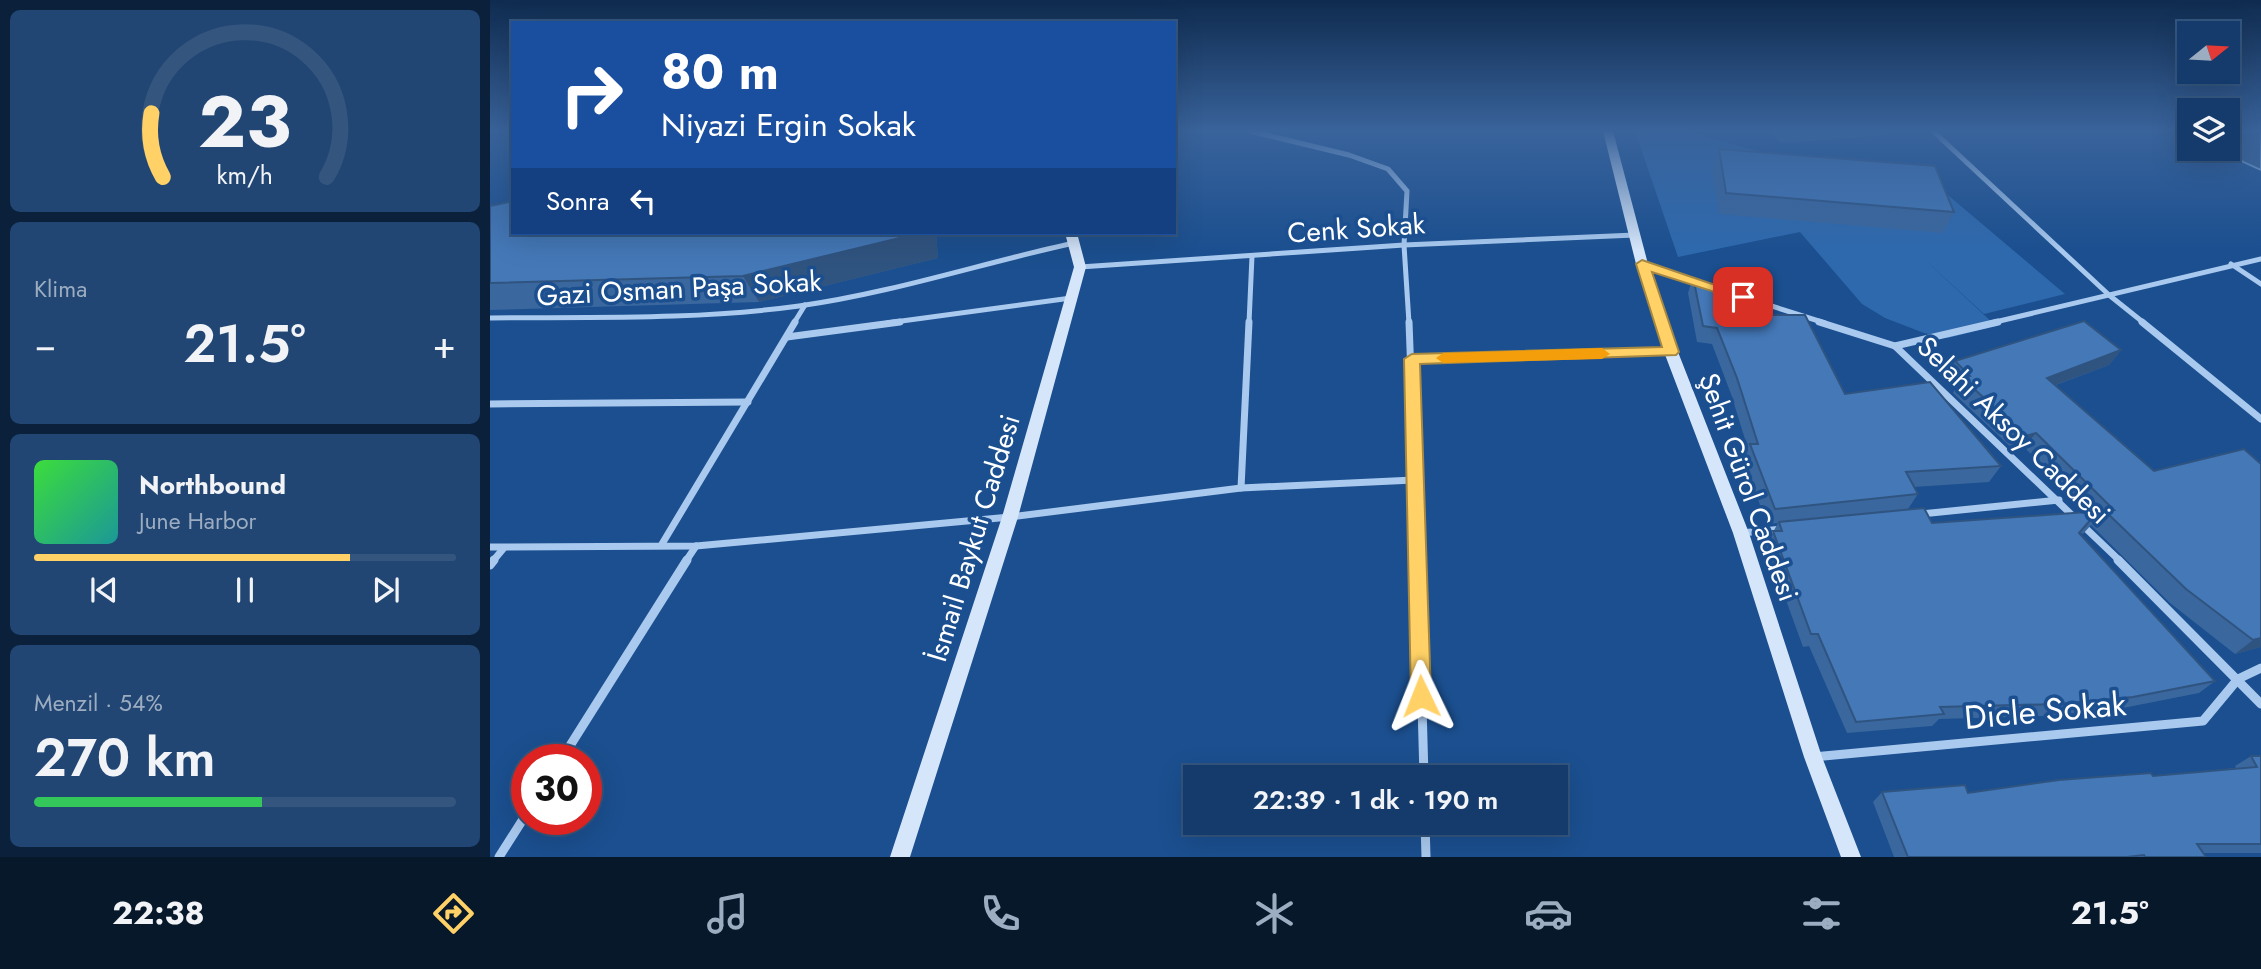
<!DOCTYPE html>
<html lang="tr">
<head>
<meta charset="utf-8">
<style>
  :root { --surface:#143b6b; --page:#214673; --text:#f1f3f6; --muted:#9dadc1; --line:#33557e; --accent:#ffd166 }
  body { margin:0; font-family:Jost,sans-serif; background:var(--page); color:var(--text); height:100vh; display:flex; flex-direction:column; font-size:26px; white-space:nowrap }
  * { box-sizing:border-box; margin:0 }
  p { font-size:23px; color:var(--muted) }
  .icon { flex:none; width:38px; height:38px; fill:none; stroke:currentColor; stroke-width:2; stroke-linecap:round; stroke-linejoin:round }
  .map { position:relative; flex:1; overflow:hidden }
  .panel { display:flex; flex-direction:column; gap:10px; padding:10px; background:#0b203b; width:490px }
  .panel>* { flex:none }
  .hud { position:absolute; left:21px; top:21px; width:665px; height:214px; border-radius:0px; box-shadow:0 7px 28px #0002,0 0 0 2px var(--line); background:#1a4fa0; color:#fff; overflow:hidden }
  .needle { width:46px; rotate:72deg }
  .fabs { position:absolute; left:1687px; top:21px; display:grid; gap:14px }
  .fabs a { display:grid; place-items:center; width:63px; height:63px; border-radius:0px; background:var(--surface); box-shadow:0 7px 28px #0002,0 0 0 2px var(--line); font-size:35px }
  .speed { position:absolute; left:21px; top:744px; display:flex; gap:14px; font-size:35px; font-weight:700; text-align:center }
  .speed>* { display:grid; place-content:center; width:91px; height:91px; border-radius:50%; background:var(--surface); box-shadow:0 7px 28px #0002,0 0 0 2px var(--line); line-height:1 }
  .speed .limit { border:10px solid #d22; background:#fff; color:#111 }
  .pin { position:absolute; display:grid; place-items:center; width:60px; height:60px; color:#fff; margin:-30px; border-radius:14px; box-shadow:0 4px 10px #0006 }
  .me { position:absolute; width:77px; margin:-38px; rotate:358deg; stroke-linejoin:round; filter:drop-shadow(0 0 5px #0008) }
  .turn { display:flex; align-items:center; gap:24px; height:147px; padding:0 35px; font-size:32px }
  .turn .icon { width:91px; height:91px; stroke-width:2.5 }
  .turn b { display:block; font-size:49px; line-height:60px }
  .then { display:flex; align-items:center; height:66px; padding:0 35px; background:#0003; gap:14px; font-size:26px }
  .big { font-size:52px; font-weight:600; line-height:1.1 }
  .panel .widget { flex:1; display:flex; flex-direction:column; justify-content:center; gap:10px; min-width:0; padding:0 24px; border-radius:10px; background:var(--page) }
  .panel .dial { align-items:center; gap:0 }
  .dial svg { height:182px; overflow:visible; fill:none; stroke:var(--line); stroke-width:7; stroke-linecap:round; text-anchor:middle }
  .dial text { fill:var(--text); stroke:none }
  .song { display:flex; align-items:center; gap:21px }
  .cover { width:84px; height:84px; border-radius:10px; background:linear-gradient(135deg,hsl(120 70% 55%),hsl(180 70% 35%)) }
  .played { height:7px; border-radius:4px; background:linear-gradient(90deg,var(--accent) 75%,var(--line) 75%) }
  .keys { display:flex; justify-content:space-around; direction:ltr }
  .heat { display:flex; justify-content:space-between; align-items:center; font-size:38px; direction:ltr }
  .charge { height:10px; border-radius:5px; background:linear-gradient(90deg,#34c759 54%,var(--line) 0) }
  .trip { position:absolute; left:693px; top:765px; width:385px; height:70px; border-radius:0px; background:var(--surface); box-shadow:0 7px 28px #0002,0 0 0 2px var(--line); font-weight:600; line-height:70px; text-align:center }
  .menu { display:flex; height:112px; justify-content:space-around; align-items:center; background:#08182b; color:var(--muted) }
  .menu .icon { width:49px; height:49px }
  .menu .on { color:var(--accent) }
  .menu b { font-size:32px; color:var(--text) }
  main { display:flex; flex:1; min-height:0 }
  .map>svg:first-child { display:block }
</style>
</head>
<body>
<main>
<section class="panel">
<div class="widget dial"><svg viewBox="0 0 100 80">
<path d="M14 69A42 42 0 1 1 86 69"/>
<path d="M14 69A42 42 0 0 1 9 41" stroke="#ffd166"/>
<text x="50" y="56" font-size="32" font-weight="700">23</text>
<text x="50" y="72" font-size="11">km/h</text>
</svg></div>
<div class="widget"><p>Klima</p>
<div class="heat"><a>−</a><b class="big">21.5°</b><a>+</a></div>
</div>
<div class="widget">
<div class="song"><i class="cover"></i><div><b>Northbound</b><p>June Harbor</p></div></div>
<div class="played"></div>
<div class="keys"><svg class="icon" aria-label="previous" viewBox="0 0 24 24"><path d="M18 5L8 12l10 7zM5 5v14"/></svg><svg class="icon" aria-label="pause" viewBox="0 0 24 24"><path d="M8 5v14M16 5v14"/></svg><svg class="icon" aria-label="next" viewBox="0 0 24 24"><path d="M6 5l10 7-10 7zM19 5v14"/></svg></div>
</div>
<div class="widget"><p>Menzil · 54%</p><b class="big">270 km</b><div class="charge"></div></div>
</section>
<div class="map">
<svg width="1771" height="857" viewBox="0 0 1771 857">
  <rect width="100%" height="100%" fill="#1b4f8f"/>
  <!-- green -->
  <path fill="#2e69ad" d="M1145,131h50l141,39 91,-1 148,125 -81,20 -62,-57 74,69 -48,12 -24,-5 -39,-15 -23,-14 -62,-72 -122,25z"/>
  <!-- water -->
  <path fill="#3c6290" stroke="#9cc4f0" stroke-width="2" d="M1738,131h33v39l-46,-21h13z"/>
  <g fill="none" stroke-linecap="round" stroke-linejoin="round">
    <!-- street-far2 -->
    <g stroke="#a9c9ee" stroke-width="5">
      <path d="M760,131l99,24 39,14 19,22 -3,54 5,78"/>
      <path d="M1443,131l176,164 35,28"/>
      <path d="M1152,264l57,18"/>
      <path d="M1741,264l30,20"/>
      <path d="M590,267l324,-22 231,-10"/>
      <path d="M1247,295l88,28"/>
      <path d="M0,318c103,-1 207,2 309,-12 93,-13 183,-43 275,-63"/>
      <path d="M304,323l11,-18"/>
      <path d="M397,323l184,-25"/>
      <path d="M759,323l3,-67"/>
      <path d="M1501,323l270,-64"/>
    </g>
    <!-- street-far1 -->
    <g stroke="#a9c9ee" stroke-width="7">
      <path d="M919,322l9,239"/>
      <path d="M1329,322l76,24 225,215"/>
      <path d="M1652,322l119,97"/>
      <path d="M297,337l113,-15"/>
      <path d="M1405,346l103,-24"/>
      <path d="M922,359l258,-7"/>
      <path d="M0,404l258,-2"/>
      <path d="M751,488l8,-166"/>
      <path d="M1431,514l138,-14"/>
      <path d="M1251,533l42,-4"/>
      <path d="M172,544l133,-222"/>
      <path d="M0,547l206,-1 314,-29 231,-29 173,-8"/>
      <path d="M3,561l10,-12"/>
      <path d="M196,561l10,-15"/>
    </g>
    <!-- street -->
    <g stroke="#a9c9ee" stroke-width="9">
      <path d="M928,560l6,217"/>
      <path d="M1628,560l143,144"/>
      <path d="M0,565l4,-5"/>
      <path d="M1323,757l390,-36 35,-42 23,-11"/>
      <path d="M71,760l126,-200"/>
      <path d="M935,822l1,35"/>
      <path d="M9,857l28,-44"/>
    </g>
    <!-- secondary -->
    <g fill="#d6e6fa" fill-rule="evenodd">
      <path d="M1113,131h10l35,133 30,88 71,181 73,224 39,100h-20l-37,-100 -71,-224 -69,-181 -28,-88z"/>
      <path d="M575,233h12l9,34 -68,250 -108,340h-20l112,-340 72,-250z"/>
    </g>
  </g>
  <!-- wall -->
  <g fill="#3a679d">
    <path d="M1282,131h115l-1,4 -105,8z"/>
    <path d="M1229,149l235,63 -11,21 -224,-19 -7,-44z"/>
    <path d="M0,206l23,27h423l2,25 -179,44 -269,8z"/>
    <path d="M1203,277l59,38 93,79 156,72 -12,16 -75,5 4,7 -10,15 24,14 155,-11 8,8 1,-1 -72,-72 -9,4 -62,-58 3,-6 -10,-11 9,-15 166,-11 -12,15 -53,20 205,262 -26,7 -65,-51 -79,-78 -8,9 -3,-2 -1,1 136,148 -16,12 -81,16 -74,7 -105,3 -7,7 -85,7 -38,-87 -6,1 -37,-102 12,-22 -11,1 -24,-65 5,-10 -17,-55 -19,-50 -15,-2 -9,-49z"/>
    <path d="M1761,756h10v97h-58l3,4h-312l-21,-55 9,-10 86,1 268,-25 -1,-2z"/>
  </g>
  <!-- shaded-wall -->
  <g fill="#305480">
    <path d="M684,131h9l2,9 -11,1z"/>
    <path d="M430,233h16l2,25 -179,44 -16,-26z"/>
    <path d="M1631,350l-12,15 -73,27 11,-14z"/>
    <path d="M1546,433l-12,14 -9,4 11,-15z"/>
    <path d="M1771,638v9l-26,7 18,-14z"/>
  </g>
  <!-- building -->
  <g fill="#4478b7" stroke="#305480" stroke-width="2">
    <path d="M1229,149l216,17 19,46 -228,-19z"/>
    <path d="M23,201v32h407l-177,43 -253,7v-77z"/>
    <path d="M1203,277l51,18 8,20h53l40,79 85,-12 71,84 -95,6 12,22 -143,15 -25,-65h8l-21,-66 -20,-50 -14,-2z"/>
    <path d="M1594,321l37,29 -74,28 107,93 90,-22 17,15v174l-8,2 -67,-51 -82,-79h10l-78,-77 -10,3 -64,-58 8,-2 -15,-15z"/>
    <path d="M1434,508l8,15 155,-11 9,9 -4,-3 -13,15 136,148 -82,16 -75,7 -118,3 4,7 -88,8 -38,-88h-7l-38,-103h9l-3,-9z"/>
    <path d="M1761,756h10v88h-64l9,13h-61l-1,-2 -17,2h-219l-26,-65 83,-7 3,8 91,-13 92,-7 2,3 104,-9z"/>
  </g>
  <!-- sky -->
  <linearGradient id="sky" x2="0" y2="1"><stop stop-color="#0f2b4f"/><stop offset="0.52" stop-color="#39639b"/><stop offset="1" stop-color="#39639b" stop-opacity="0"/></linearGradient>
  <rect width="1771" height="251" fill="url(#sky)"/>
  <!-- route -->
  <path fill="#ffd166" stroke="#a68842" stroke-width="2" d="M1152,260l108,37 -7,4 -91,-29 27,80 -3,3 -256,9 11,332 -3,6 -7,3 -7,-3 -3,-6 -7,-337 8,-5 250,-7 -26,-83z"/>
  <!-- slow -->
  <path fill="#f59e0b" d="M1112,348l8,6 -8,5 -159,4 -7,-5 7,-5z"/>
  <g text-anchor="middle" stroke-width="7" stroke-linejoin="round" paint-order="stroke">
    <!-- street labels -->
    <g font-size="28" fill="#fff" stroke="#1b4f8f">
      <text transform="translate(866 228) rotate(-4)" y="10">Cenk Sokak</text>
      <text transform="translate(189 288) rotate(-3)" y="10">Gazi Osman Paşa Sokak</text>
      <text transform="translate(1524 430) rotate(44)" y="10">Selahi Aksoy Caddesi</text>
      <text transform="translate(1259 487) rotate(70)" y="10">Şehit Gürol Caddesi</text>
      <text transform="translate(483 538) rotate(-73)" y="10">İsmail Baykut Caddesi</text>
    </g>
    <!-- near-street labels -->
    <g font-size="33" fill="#fff" stroke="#1b4f8f">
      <text transform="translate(1555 710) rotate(-5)" y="12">Dicle Sokak</text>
    </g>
  </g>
</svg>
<div class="fabs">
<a><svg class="needle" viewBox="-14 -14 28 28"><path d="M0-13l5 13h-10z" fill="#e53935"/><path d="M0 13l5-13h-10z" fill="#9dadc1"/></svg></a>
<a><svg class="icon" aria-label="layers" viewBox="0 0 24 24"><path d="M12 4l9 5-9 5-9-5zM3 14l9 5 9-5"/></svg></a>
</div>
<div class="speed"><div class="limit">30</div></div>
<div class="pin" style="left:1253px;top:297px;background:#d93025"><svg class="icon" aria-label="arrive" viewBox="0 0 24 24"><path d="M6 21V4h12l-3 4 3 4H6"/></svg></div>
<svg class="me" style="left:931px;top:696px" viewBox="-20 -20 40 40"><path d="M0-17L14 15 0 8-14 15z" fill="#ffd166" stroke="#fff" stroke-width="4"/></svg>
<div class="trip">22:39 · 1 dk · 190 m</div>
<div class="hud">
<div class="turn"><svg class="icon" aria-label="right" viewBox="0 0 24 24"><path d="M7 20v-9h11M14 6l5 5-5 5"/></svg><div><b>80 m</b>Niyazi Ergin Sokak</div></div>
<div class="then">Sonra<svg class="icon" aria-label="left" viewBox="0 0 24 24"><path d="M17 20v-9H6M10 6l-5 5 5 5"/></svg></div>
</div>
</div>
</main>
<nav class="menu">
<b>22:38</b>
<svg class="icon on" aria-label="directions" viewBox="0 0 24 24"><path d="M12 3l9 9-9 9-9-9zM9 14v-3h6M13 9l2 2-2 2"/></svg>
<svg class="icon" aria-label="music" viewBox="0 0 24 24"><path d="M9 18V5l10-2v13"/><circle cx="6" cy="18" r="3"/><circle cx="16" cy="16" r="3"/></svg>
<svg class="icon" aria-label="phone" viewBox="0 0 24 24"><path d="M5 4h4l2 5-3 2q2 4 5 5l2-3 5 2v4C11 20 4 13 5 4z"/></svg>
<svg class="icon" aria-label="climate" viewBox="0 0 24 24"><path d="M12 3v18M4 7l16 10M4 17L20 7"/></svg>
<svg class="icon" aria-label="car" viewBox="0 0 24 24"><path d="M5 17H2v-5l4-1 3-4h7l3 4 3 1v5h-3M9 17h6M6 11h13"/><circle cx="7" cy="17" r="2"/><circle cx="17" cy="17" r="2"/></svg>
<svg class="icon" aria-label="filters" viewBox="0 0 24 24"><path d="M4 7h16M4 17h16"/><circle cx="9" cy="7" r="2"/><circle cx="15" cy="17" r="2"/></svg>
<b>21.5°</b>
</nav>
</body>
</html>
